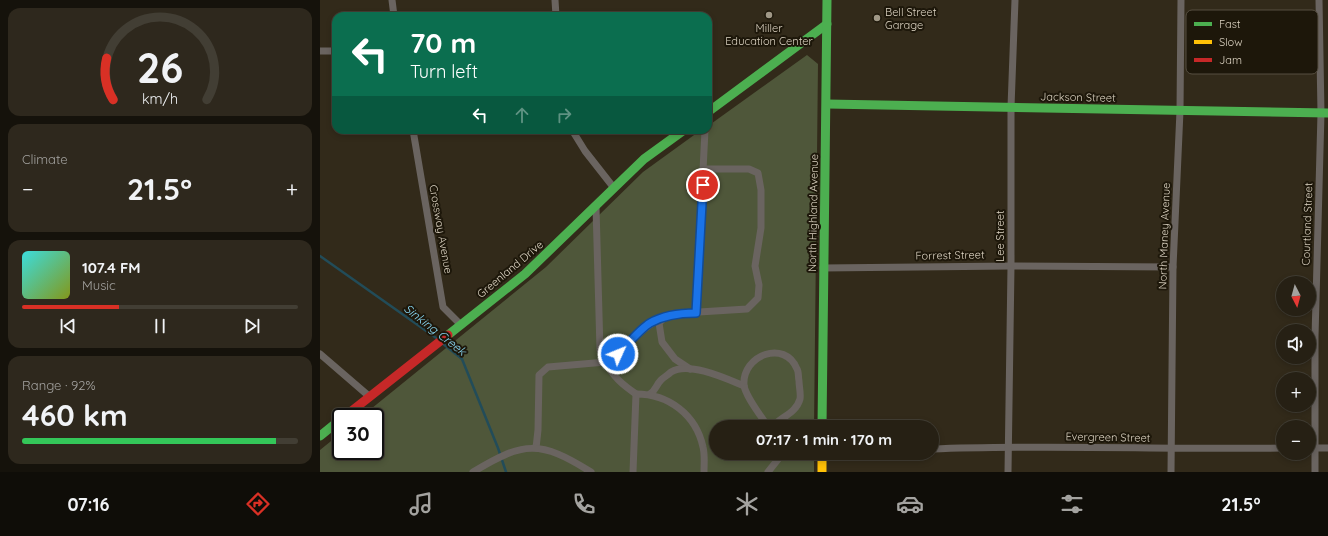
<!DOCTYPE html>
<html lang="en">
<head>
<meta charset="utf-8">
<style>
  :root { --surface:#262014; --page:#2e281d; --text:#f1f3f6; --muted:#a4a3a0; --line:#423e34; --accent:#d93025 }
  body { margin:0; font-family:Quicksand,sans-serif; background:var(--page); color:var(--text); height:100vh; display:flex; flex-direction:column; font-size:15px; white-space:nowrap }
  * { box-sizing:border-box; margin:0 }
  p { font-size:13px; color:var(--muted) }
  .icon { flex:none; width:22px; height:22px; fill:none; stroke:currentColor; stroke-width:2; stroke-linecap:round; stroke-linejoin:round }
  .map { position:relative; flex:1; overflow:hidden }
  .drawer { display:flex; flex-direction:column; gap:8px; padding:8px; background:#15120b; width:320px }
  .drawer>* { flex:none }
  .guide { position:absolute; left:12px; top:12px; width:380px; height:122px; border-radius:12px; box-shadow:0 2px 6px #0003,0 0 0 1px var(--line); background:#0b6e4f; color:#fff; overflow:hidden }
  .needle { width:26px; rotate:174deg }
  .tools { position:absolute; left:956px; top:276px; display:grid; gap:8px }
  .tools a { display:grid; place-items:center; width:40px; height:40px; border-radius:50%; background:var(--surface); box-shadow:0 2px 6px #0003,0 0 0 1px var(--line); font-size:20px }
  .speed { position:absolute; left:12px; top:408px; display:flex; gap:8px; font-size:20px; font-weight:700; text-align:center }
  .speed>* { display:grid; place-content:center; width:52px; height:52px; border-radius:50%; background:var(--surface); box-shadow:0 2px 6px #0003,0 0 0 1px var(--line); line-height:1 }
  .speed .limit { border:2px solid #111; border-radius:6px; background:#fff; color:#111 }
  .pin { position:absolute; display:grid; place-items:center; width:34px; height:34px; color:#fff; margin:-17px; border:2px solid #fff; border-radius:50%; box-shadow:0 1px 4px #0007 }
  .me { position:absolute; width:44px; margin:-22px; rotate:46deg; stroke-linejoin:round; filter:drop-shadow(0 0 3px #0008) }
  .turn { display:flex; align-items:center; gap:14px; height:84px; padding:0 12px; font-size:18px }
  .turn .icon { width:52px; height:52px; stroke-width:2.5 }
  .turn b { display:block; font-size:28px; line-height:34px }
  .lanes { display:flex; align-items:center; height:38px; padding:0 12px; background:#0003; justify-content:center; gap:20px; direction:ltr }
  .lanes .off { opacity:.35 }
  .big { font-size:30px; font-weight:800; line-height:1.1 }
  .drawer .tile { flex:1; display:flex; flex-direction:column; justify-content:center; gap:6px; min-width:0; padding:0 14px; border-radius:12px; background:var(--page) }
  .drawer .dial { align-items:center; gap:0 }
  .dial svg { height:104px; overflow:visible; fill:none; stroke:var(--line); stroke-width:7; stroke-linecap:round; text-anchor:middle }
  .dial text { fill:var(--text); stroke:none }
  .song { display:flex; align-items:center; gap:12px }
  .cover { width:48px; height:48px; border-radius:6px; background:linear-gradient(135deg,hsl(180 70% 55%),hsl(70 70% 35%)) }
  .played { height:4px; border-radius:2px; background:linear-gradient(90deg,var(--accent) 35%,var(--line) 35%) }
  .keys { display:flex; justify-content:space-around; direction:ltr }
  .heat { display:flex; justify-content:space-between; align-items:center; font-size:22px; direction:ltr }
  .charge { height:6px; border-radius:3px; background:linear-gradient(90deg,#34c759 92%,var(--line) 0) }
  .trip { position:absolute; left:389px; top:420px; width:230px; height:40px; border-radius:20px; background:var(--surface); box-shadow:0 2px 6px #0003,0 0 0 1px var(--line); font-weight:800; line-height:40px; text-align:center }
  .menu { display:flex; height:64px; justify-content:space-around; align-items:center; background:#0f0d08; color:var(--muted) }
  .menu .icon { width:28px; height:28px }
  .menu .on { color:var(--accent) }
  .menu b { font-size:18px; color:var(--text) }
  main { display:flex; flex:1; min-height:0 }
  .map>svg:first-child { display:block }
</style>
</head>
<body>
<main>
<section class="drawer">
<div class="tile dial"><svg viewBox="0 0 100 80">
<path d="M14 69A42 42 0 1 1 86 69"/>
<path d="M14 69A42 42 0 0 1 9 37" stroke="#d93025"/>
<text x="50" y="56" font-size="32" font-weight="700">26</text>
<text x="50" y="72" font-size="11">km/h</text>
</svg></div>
<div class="tile"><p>Climate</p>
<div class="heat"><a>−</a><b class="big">21.5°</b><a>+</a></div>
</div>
<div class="tile">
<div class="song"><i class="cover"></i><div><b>107.4 FM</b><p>Music</p></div></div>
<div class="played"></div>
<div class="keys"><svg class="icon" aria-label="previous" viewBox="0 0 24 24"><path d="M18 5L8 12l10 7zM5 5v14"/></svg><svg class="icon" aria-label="pause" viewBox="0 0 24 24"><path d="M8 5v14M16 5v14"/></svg><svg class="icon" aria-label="next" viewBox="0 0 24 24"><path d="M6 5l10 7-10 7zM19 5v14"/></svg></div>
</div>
<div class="tile"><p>Range · 92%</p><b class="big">460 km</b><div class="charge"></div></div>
</section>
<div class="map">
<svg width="1008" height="472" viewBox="0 0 1008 472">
  <rect width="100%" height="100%" fill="#322a1a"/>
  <!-- green -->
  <path fill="#4f573a" d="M487,55l11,9 -4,363h-98v26h98v19h-494v-22l21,-17v18h34v-34h-14l185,-150 97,-95 58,-42h7v-4z"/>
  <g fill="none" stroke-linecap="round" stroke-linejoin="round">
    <!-- stream -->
    <g stroke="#224c59" stroke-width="2.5">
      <path d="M0,256l119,84"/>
      <path d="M122,343l20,16 36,89 8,24"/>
    </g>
    <!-- street -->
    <g stroke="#6a6460" stroke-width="7">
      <path d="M72,0l2,16"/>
      <path d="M235,0l1,16"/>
      <path d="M0,51h16"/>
      <path d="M93,130l30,177 18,18"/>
      <path d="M252,130l13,21 29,37"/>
      <path d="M276,207l4,143 6,12c20,-13 34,-35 57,-44"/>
      <path d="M503,268l188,-2 162,1"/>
      <path d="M376,313l9,-183"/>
      <path d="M0,354l50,43"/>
      <path d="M370,369l-15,-10 -13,-17 -3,-19 6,-6 18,-4 64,-4 11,-11 1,-13 -4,-19 6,-38v-38l-3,-17 -9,-4h-45"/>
      <path d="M330,394c6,-4 6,-9 11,-14 3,-3 7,-5 10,-8 18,-11 56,7 73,14"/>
      <path d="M448,427c-6,-10 -23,-31 -24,-42 -2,-30 41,-46 53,-16 2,3 1,8 2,12 0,5 2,13 1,18 -4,15 -22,19 -27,28"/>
      <path d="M216,448l2,-18 1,-55 9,-8 58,-5c7,15 17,23 30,32"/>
      <path d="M989,448h19"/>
      <path d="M612,449c117,-5 234,1 351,-1"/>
      <path d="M502,454l15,-1"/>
      <path d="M153,472c51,-31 67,-32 118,0"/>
      <path d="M313,472l3,-78c33,0 60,21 67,53 2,8 1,17 1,25"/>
      <path d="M448,472l15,-19"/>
      <path d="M688,472l3,-206v-159l4,-107"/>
      <path d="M851,472l2,-205 7,-156 1,-111"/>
      <path d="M995,472v-135l6,-224 -2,-113"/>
    </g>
    <!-- fast -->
    <g stroke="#4caf50" stroke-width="9">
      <path d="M507,104l501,9"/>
      <path d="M388,112l119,-88"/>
      <path d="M128,335l77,-61 119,-115 40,-29"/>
      <path d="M502,427l5,-427"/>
      <path d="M0,436l21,-17"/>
    </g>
    <!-- slow -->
    <path stroke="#ffc107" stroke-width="9" d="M502,453v19"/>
    <!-- jam -->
    <path stroke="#c62828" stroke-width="9" d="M24,417l104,-82"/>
  </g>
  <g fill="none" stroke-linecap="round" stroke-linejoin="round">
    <!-- route casing -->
    <g stroke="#114b97" stroke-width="10">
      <path id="route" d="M298,354c9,-9 22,-25 32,-31 14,-8 31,-10 46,-10l7,-128"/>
    </g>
    <!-- route -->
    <use href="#route" stroke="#1a73e8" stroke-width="7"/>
  </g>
  <!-- markers -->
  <g fill="#a09887" stroke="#1d170a" stroke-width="1.5">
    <circle cx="449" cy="15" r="4"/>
    <circle cx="557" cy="18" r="4"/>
  </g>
  <g text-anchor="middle" stroke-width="4" stroke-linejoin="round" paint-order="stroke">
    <!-- poi labels -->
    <g font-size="11" fill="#dcd3c2" stroke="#1d170a" text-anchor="start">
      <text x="565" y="16">Bell Street<tspan x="565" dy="13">Garage</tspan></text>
      <text x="449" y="32" text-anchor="middle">Miller<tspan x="449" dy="13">Education Center</tspan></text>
    </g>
    <!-- street labels -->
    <g font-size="11" fill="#dcd3c2" stroke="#1d170a">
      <text transform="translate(758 97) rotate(1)" y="4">Jackson Street</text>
      <text transform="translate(493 213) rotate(-89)" y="4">North Highland Avenue</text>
      <text transform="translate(987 224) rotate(-88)" y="4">Courtland Street</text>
      <text transform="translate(121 229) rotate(80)" y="4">Crossway Avenue</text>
      <text transform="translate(680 236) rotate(-90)" y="4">Lee Street</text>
      <text transform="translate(844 236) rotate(-88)" y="4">North Maney Avenue</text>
      <text transform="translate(630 255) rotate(-1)" y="4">Forrest Street</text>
      <text transform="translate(190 269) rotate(-40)" y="4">Greenland Drive</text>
      <text transform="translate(788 437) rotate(1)" y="4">Evergreen Street</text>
    </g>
    <!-- water labels -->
    <g font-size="12" font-style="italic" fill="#87d6f2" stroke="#1d170a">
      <text transform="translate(115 330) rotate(38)" y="4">Sinking Creek</text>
    </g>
  </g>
  <!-- legend -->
  <rect x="866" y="10" width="132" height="64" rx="6" fill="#1d170a" stroke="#564f41" stroke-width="1"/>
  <rect x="874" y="22" width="18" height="4" fill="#4caf50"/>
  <rect x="874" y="40" width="18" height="4" fill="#ffc107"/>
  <rect x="874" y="58" width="18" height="4" fill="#c62828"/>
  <g font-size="11" fill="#dcd3c2">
    <text x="899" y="28">Fast</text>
    <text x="899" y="46">Slow</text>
    <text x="899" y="64">Jam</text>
  </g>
</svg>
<div class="tools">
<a><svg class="needle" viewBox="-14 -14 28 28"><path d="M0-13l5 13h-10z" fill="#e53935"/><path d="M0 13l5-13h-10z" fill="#a4a3a0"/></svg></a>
<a><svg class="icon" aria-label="sound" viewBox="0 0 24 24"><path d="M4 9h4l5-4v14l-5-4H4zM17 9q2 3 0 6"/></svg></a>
<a>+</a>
<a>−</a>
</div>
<div class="speed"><div class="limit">30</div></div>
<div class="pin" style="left:383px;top:185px;background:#d93025"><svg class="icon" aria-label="arrive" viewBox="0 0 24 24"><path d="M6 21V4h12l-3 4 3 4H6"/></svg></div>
<svg class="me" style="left:298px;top:354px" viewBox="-20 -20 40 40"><circle r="17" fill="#1a73e8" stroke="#fff" stroke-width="3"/><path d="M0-11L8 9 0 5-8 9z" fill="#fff"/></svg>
<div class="trip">07:17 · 1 min · 170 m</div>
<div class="guide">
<div class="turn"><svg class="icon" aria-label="left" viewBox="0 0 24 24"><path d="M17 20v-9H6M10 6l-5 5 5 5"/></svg><div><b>70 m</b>Turn left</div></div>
<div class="lanes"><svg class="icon" aria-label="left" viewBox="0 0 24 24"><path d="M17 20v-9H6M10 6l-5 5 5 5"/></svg><svg class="icon off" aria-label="ahead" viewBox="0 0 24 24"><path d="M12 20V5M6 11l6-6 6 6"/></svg><svg class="icon off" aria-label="right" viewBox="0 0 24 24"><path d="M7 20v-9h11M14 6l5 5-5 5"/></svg></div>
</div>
</div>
</main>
<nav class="menu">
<b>07:16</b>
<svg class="icon on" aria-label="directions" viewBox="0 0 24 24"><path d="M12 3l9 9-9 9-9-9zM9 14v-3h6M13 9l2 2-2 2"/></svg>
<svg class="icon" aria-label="music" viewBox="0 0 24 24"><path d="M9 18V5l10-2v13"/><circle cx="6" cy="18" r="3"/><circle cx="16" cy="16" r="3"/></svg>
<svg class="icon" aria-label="phone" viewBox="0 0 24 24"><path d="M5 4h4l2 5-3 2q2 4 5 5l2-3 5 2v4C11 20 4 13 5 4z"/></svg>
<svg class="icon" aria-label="climate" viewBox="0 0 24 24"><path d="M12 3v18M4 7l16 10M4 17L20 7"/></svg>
<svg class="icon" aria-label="car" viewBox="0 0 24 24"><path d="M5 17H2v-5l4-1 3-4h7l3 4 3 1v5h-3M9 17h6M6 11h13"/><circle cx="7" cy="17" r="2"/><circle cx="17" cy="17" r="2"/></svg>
<svg class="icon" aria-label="filters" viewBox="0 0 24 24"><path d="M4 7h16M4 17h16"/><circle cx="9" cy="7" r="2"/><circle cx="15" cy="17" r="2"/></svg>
<b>21.5°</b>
</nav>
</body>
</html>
